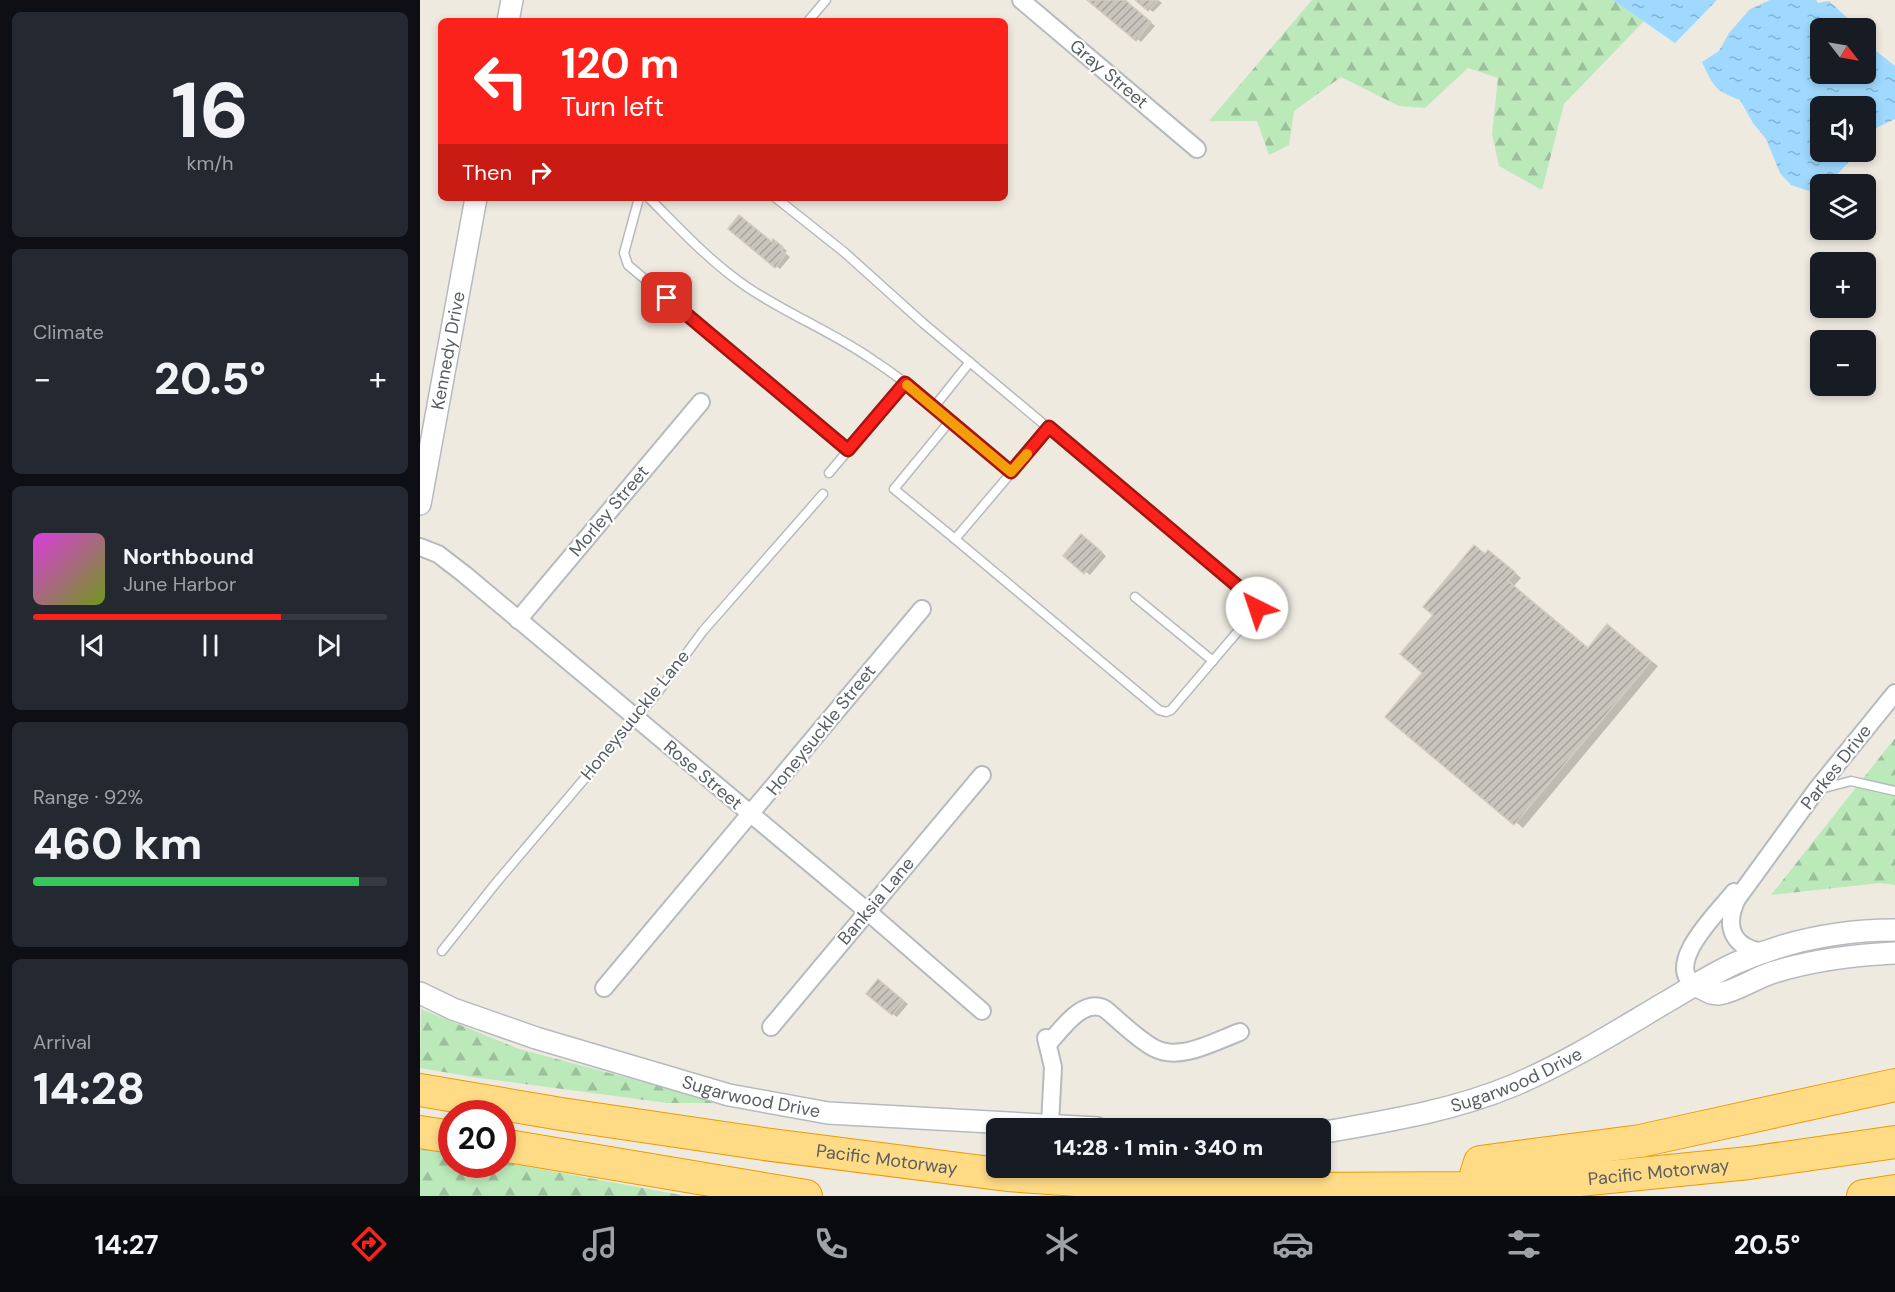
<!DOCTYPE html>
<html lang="en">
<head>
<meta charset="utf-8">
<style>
  :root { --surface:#171b24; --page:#242831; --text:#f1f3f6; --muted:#9ea1a6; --line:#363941; --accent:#fa221a }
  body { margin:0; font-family:"DM Sans",sans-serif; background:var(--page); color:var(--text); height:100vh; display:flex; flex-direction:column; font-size:22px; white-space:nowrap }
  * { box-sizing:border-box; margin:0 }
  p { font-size:20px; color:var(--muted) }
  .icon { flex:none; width:33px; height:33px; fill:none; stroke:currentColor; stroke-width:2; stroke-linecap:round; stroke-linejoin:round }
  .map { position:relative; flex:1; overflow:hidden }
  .drawer { display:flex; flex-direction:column; gap:12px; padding:12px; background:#0d0f14; width:420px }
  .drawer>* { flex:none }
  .guide { position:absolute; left:18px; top:18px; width:570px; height:183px; border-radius:9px; box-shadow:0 3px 9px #0003; background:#fa221a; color:#fff; overflow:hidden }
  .needle { width:39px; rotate:121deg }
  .fabs { position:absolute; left:1390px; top:18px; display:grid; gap:12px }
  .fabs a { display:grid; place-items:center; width:66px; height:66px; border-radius:9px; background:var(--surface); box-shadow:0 3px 9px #0003; font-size:30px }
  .speed { position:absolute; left:18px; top:1100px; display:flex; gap:12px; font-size:30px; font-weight:700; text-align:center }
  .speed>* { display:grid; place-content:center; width:78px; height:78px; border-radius:50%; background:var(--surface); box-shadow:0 3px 9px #0003; line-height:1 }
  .speed .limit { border:9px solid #d22; background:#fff; color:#111 }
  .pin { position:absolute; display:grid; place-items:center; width:51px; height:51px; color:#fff; margin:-26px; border-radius:12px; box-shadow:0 3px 9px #0006 }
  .me { position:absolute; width:66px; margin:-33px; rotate:319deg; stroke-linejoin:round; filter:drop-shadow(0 0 4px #0008) }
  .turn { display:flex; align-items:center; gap:21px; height:126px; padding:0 24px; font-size:27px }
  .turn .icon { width:78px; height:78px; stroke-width:2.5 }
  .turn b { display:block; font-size:42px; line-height:51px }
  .then { display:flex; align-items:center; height:57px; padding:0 24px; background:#0003; gap:12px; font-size:22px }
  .big { font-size:45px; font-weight:800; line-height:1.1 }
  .drawer .card { flex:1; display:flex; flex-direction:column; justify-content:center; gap:9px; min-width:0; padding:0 21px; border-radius:9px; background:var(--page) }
  .drawer .dial { align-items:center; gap:0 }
  .dial b { font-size:78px; line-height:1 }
  .song { display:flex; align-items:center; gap:18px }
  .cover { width:72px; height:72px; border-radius:9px; background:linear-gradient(135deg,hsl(300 70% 55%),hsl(80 70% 35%)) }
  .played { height:6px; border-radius:3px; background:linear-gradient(90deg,var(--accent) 70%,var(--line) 70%) }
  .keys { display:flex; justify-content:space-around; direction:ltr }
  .heat { display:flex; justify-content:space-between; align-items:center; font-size:33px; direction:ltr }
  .charge { height:9px; border-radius:4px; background:linear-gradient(90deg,#34c759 92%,var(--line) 0) }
  .trip { position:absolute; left:566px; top:1118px; width:345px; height:60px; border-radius:9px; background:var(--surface); box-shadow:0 3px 9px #0003; font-weight:800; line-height:60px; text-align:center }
  .dock { display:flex; height:96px; justify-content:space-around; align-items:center; background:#090b0e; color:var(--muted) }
  .dock .icon { width:42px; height:42px }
  .dock .selected { color:var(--accent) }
  .dock b { font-size:27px; color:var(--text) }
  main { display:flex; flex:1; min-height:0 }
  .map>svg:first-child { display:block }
</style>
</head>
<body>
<main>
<section class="drawer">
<div class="card dial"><b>16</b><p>km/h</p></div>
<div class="card"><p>Climate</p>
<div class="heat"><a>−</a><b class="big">20.5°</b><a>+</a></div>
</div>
<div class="card">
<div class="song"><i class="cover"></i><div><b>Northbound</b><p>June Harbor</p></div></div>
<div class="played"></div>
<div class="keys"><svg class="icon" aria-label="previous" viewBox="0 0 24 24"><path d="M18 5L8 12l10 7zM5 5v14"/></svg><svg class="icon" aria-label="pause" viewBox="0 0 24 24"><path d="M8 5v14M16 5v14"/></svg><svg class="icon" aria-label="next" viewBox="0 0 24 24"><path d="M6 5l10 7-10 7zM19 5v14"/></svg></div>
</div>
<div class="card"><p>Range · 92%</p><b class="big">460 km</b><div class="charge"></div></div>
<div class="card"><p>Arrival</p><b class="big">14:28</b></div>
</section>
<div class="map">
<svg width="1475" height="1196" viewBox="0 0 1475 1196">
  <defs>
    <pattern id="forest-firs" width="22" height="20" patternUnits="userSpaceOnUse" patternTransform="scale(1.5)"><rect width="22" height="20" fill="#bce9ba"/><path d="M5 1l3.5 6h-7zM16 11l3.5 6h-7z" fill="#9cc09b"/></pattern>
    <pattern id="water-ripples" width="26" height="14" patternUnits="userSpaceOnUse" patternTransform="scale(1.5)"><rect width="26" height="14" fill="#9fd9ff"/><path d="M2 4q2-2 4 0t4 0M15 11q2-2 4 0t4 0" fill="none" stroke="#85b3d2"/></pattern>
    <pattern id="building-hatch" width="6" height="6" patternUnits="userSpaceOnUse" patternTransform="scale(1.5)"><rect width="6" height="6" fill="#c9c5bd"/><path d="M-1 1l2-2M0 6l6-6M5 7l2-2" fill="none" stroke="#a6a39d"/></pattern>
  </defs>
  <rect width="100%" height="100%" fill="#eeeae0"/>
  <!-- forest -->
  <g fill="url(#forest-firs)">
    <path d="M892,0h301l31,21 -80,83 -22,86 -43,-24 -7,-32 6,-56 -30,-10 -43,40 -26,-2 -58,-29 -47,34 -5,34 -20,10 -12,-34h-48z"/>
    <path d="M1475,738v147l-15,-2 -109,12z"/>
    <path d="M1,1009l98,40 203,54h-55l-188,-25 -59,-10z"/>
    <path d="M0,1146l31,6 1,12h50l1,-2 183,34h-266z"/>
  </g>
  <!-- water -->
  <g fill="url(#water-ripples)">
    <path d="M1193,0h104l-42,43z"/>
    <path d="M1350,0h46l2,3 11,-2 28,26 1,1h-37v46h45v-31l29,23v53l-29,14v-27h-45v46h42v4l-7,-2 -23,25 -24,12 -18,-6 -11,-12 -14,-34 -13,-16 -13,-23c-26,-10 -26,-13 -38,-38l17,-11 10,-18 21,-24z"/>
  </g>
  <!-- shadow -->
  <g fill="#0003">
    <path d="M670,0h34l31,26 -14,16z"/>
    <path d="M717,0h21l4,3 -9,9z"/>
    <path d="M353,243l5,1 9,7 -2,2 5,4 -10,12 -4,-3z"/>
    <path d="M666,539l20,17 -16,19 -25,-19z"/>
    <path d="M1055,547l11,7 2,-2 8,4 25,22 -7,8 75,62 18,-22 51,40 -135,162 -136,-112 37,-44 11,-57z"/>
    <path d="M463,984l25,20 -11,13 -4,-3z"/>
  </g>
  <!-- building -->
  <g fill="url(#building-hatch)" stroke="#d3ccbe" stroke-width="1.5">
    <path d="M667,0h38l26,22 -15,19z"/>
    <path d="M715,0h23l-10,11z"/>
    <path d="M319,215l33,27 1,-3 10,8 -2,3 5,4 -11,14 -47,-39z"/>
    <path d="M661,534l21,18 -18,22 -21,-18z"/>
    <path d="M1054,545l11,9 3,-4 27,22 -7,9 80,67 19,-24 44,37 -137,164 -129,-108 37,-44 -22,-19 33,-39 -10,-8z"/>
    <path d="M458,979l26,22 -12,14 -26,-21z"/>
  </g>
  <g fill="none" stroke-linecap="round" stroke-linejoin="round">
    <!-- service casing -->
    <g stroke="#b6babf" stroke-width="11">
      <g id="service">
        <path d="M389,20l17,-20"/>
        <path d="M219,198l-15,55 4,12 220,186"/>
        <path d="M229,198c31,31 61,64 98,89 40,27 86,45 126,73 49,32 93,74 138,113l-56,66 204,171 7,2 5,-2 85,-100v-8l-333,-279 -79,-71 -68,-54"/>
        <path d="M514,407l36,-45"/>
        <path d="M530,421l-56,68 61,50"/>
        <path d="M409,473l76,-90"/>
        <path d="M591,473l38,-46"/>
        <path d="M715,597l78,64"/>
        <path d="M1400,789l31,-8 44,10"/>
        <path d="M22,951l54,-68 162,-191 45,-61 120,-137"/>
      </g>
    </g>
    <!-- minor casing -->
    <g stroke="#b6babf" stroke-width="20">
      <g id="minor">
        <path d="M601,0l176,149"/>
        <path d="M0,547l18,7 26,20 403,337 115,100"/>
        <path d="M98,620l183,-218"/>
        <path d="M1344,952c-32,-4 -40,-26 -27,-53l80,-110 78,-96"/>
        <path d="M1275,985c-33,-20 25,-75 39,-93"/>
        <path d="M184,988l318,-379"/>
        <path d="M351,1027l211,-252"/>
        <path d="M626,1038l7,29 -3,58"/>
        <path d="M628,1044c13,-14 35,-47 57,-35 16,13 31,29 49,39 26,14 61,-7 86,-16"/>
      </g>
    </g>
    <!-- tertiary casing -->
    <g stroke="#b6babf" stroke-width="24">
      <g id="tertiary">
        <path d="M88,21l4,-21"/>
        <path id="s1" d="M0,504l56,-306"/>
        <path d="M1275,985l16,8 8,1c18,-3 34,-15 52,-21 41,-13 81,-18 124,-20"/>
        <path id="s2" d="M0,993l33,16 83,29 193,57 99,18 269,15"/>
        <path id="s3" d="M900,1131h11c62,-11 123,-21 181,-45 55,-23 105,-55 156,-85 22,-13 44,-27 68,-38 50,-22 104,-33 159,-33"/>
      </g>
    </g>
    <!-- motorway casing -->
    <g stroke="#ee9a00" stroke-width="34">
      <g id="motorway">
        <path id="s4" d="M0,1090l141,24 203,30 243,31 111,8 175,6 179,-1 88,-6 189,-19 146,-21"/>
        <path d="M0,1132l32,5"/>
        <path d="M82,1145l304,51"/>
        <path d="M1052,1188l8,-26 160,-21 255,-56"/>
        <path d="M1443,1196l32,-5"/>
      </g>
    </g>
    <!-- service -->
    <use href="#service" stroke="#fff" stroke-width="8"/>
    <!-- minor -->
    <use href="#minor" stroke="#fff" stroke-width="16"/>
    <!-- tertiary -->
    <use href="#tertiary" stroke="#fff" stroke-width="21"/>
    <!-- motorway -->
    <use href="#motorway" stroke="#ffdb86" stroke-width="32"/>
  </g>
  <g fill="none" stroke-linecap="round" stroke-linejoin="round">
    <!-- route casing -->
    <g stroke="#a21611" stroke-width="15">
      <path id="route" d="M247,298l181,152 57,-67 106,89 38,-45 204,172 4,4v5"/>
    </g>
    <!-- route -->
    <use href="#route" stroke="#fa221a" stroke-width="10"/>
    <!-- slow -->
    <path stroke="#f59e0b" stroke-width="10" d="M487,385l104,87 16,-18"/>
  </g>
  <g text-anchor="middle" stroke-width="4.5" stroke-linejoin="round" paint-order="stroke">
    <!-- street labels -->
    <g font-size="18" fill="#595e63" stroke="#fff">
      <text transform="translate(689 74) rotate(40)" y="6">Gray Street</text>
      <text dy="6" stroke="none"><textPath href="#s1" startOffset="156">Kennedy Drive</textPath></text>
      <text transform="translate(189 511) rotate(-50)" y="6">Morley Street</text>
      <text transform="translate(215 715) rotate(-51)" y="6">Honeysuuckle Lane</text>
      <text transform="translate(401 730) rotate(-51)" y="6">Honeysuckle Street</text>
      <text transform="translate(1416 767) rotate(-52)" y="6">Parkes Drive</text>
      <text transform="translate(283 775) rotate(40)" y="6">Rose Street</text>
      <text transform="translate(456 901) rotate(-50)" y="6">Banksia Lane</text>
      <text dy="6" stroke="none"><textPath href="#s3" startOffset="204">Sugarwood Drive</textPath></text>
      <text dy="6" stroke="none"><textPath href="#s2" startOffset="348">Sugarwood Drive</textPath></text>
      <text dy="6" stroke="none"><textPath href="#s4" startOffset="472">Pacific Motorway</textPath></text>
      <text dy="6" stroke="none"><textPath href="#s4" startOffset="1246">Pacific Motorway</textPath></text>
    </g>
  </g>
</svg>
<div class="fabs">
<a><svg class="needle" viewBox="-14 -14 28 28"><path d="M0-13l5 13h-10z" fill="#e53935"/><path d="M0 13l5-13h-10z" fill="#9ea1a6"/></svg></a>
<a><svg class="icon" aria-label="sound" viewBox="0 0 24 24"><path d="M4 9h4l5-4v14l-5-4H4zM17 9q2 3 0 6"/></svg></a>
<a><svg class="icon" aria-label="layers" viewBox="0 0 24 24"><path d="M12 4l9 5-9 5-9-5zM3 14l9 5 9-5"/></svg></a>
<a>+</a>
<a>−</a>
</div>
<div class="speed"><div class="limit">20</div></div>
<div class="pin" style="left:247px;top:298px;background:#d93025"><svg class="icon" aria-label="arrive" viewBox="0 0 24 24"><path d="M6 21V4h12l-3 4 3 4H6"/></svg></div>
<svg class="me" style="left:837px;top:608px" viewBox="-20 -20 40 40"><circle r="19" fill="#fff"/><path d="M0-13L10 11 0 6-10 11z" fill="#fa221a"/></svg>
<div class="trip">14:28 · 1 min · 340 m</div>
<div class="guide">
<div class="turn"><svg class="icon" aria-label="left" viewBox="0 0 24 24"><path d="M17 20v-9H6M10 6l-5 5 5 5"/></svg><div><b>120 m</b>Turn left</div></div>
<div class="then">Then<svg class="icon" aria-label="right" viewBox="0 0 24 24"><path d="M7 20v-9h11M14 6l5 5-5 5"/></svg></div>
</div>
</div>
</main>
<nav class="dock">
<b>14:27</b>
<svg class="icon selected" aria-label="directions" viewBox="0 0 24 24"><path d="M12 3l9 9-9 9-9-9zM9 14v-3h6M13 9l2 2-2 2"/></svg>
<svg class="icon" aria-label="music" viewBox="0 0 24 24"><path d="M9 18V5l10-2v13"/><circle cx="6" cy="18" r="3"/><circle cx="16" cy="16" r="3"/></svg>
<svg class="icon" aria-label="phone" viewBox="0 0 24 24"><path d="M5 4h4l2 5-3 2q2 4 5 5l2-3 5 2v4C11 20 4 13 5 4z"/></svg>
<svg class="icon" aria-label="climate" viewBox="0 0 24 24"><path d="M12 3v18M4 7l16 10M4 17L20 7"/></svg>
<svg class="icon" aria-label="car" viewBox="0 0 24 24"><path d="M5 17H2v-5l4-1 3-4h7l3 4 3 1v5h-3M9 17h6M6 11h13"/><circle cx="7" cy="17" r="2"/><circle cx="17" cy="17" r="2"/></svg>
<svg class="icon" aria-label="filters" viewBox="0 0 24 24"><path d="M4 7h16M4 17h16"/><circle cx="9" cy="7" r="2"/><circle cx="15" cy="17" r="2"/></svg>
<b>20.5°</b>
</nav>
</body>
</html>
